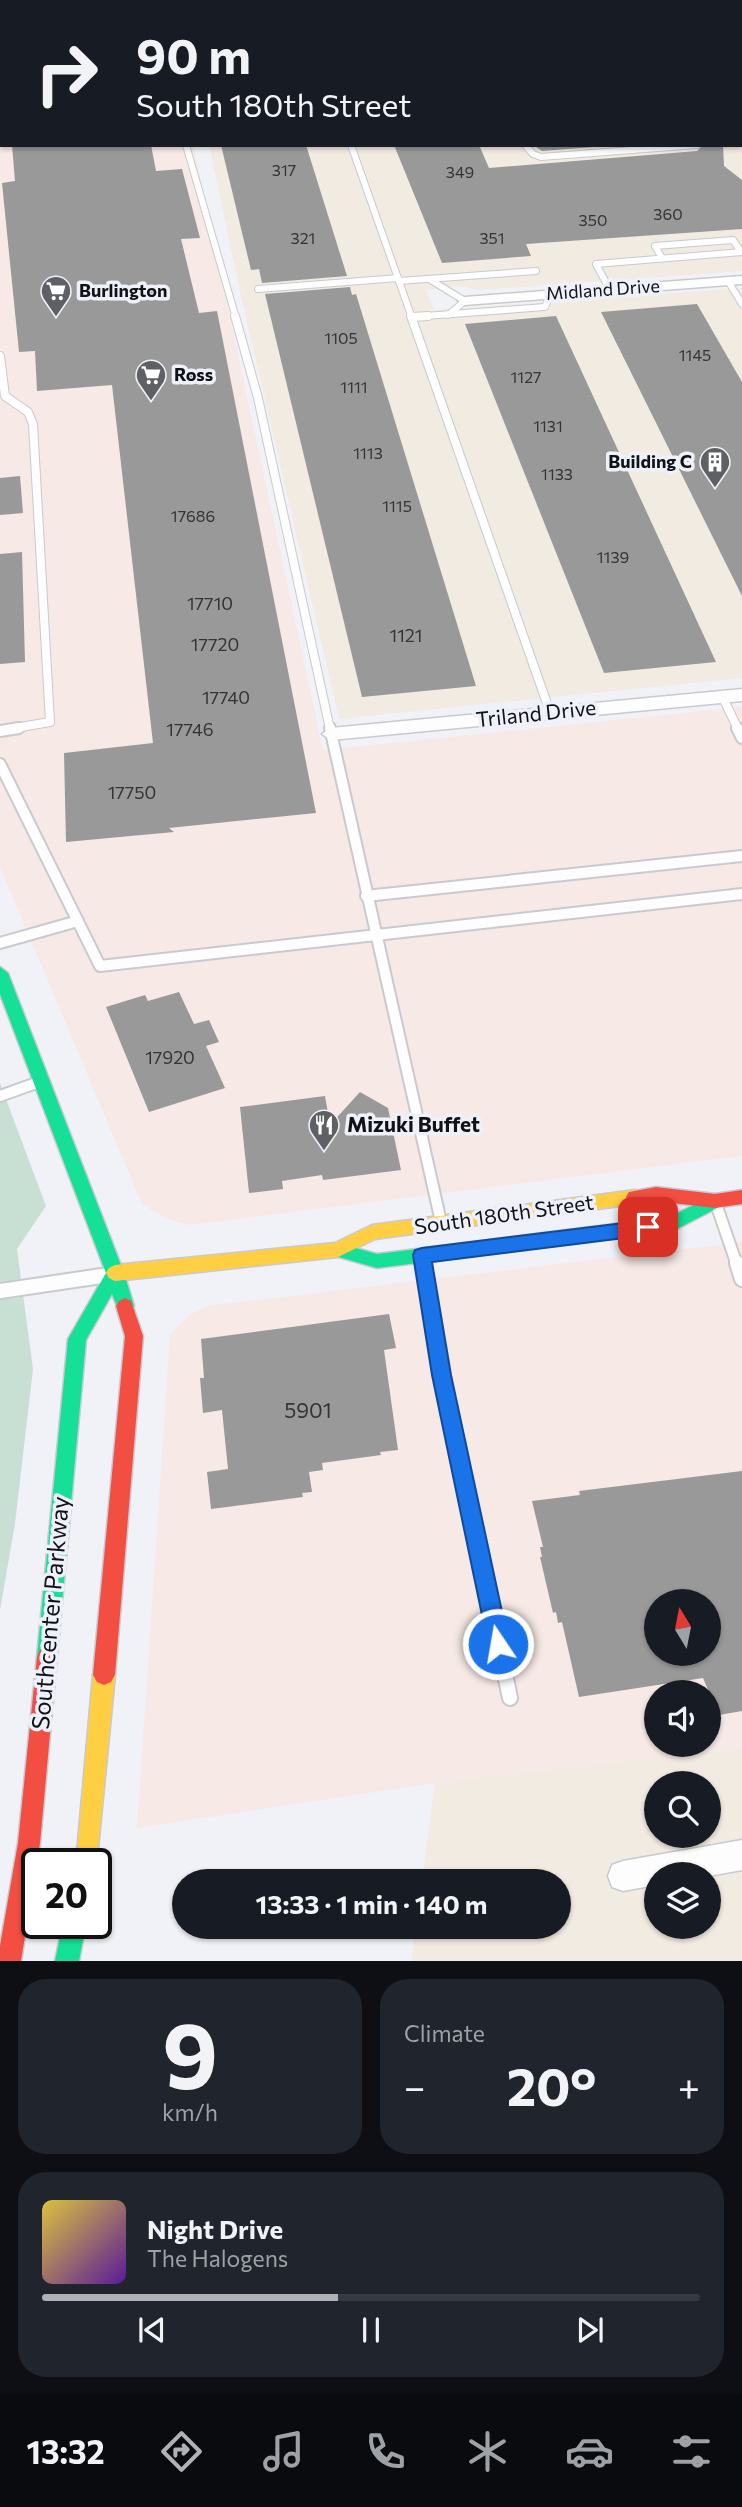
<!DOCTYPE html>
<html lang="en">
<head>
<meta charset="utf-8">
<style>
  :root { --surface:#171b24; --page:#20242c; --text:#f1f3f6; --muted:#9ea1a6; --line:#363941; --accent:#afb1b4 }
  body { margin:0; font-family:Commissioner,sans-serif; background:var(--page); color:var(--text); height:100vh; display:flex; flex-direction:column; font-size:26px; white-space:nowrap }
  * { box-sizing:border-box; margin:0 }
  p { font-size:23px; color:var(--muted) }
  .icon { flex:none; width:38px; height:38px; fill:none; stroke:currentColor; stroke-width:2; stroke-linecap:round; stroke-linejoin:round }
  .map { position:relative; height:1961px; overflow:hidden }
  .panel { display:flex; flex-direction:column; gap:18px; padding:18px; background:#0d0f14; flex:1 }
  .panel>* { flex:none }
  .top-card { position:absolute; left:0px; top:0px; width:742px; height:147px; box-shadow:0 2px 5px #0004; background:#171b24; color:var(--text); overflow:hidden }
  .needle { width:46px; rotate:350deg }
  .fabs { position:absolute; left:644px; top:1589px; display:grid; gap:14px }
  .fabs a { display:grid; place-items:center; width:77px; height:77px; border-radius:50%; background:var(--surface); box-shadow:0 2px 5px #0004; font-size:35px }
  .speed { position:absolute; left:21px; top:1848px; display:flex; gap:14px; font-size:35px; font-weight:700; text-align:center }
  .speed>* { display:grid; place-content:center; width:91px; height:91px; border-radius:50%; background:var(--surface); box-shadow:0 2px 5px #0004; line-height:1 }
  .speed .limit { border:4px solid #111; border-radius:10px; background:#fff; color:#111 }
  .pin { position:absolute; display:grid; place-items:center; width:60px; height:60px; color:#fff; margin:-30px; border-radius:14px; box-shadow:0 4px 10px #0006 }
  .me { position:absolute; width:77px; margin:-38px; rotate:348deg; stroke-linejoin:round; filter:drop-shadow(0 0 5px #0008) }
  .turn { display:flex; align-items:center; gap:24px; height:147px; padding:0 21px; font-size:32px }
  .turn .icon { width:91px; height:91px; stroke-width:2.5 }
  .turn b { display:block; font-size:49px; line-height:60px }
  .big { font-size:52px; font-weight:700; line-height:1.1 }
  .panel .tile { flex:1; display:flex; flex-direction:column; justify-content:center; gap:10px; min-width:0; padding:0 24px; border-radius:28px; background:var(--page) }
  .panel .dial { align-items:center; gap:0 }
  .dial b { font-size:91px; line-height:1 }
  .song { display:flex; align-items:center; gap:21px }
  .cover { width:84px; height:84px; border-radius:10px; background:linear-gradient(135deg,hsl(50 70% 55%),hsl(270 70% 35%)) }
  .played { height:7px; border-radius:4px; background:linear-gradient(90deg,var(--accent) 45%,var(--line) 45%) }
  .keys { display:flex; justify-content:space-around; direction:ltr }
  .heat { display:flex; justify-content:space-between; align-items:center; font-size:38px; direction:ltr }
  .panel .tiles { flex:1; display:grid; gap:18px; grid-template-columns:1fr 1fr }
  .tile:last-child { grid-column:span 2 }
  .trip { position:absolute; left:172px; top:1869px; width:399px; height:70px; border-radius:35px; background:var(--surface); box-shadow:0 2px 5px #0004; font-weight:700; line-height:70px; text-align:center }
  .tab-bar { display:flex; height:112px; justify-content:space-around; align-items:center; background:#090b0e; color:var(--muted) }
  .tab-bar .icon { width:49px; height:49px }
  .tab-bar .current { color:var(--accent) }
  .tab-bar b { font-size:32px; color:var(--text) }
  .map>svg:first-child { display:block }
</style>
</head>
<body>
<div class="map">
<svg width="742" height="1961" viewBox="0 0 742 1961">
  <rect width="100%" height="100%" fill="#f1f2f7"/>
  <!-- commercial -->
  <g fill="#f6e9e6" fill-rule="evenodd">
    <path d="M0,0h266l-264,2v143h191l130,605 419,-43v449l-551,69 -24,-6 -25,-15 -142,-337z"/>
    <path d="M742,1242v506l-307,35 -298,45 33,-494 20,-19 16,-9zM656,1601h53v53h-53zM656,1692h53v53h-53z"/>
  </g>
  <!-- industrial -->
  <g fill="#f2ebe2" fill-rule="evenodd">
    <path d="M471,0h271v271l-262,19 -24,-4 -30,4 8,20 308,-22v390l-403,41 -98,-423 -32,-151h531v-143h-271z"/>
    <path d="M742,1748v213h-331l5,-34h142v-46h-136l13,-98zM656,1783h53v53h-53zM656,1874h53v53h-53z"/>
  </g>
  <!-- green -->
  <path fill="#c8dfd4" d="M0,1083l46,123 -29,43 16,120 -18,155 -15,86z"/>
  <!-- building -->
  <g fill="#9a999a" fill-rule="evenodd">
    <path d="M12,145h139l5,26 26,-2 18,69 -19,1 18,74 18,-2 99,502 -147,15 5,4 -108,10 -2,-89 89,-10 -41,-358 -75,6 -2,-40 -16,1 -17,-169 13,-2z"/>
    <path d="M221,145h85l41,131 -85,7 -3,-14 -8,1z"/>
    <path d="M394,145h85l10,23 208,-17 6,-6h20l1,21 18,14v49l-216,15 5,12 -89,7z"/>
    <path d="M533,145h87l-78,6z"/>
    <path d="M350,287l2,8 4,-1 120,392 -114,11 -97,-403z"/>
    <path d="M697,304l45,78v214l-141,-284z"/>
    <path d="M556,316l160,346 -112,11 -139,-349z"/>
    <path d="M20,476l3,37 -23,2v-37z"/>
    <path d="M22,552l3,110 -25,2v-110z"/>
    <path d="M179,992l15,32 15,-4 10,22 -13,4 19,42 -76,24 -43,-105 39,-12 3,6z"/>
    <path d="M360,1092l28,16 13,62 -78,10 -1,-5 -40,6 1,8 -34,4 -9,-86 85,-11 5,29z"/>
    <path d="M389,1314l7,34 -12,2 14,100 -18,2 1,3 -59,8 1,7 -14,2 3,20 -10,1 1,4 -92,12 -4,-37 21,-3 -6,-59 -19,3 -3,-35h4l-3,-39z"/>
    <path d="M742,1471v240l-29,5 -4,-24 -6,-14 -124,19 -17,-75 -4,1 -2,-11 -3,1 -13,-56h2l-2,-10h3l-11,-46 48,-6 -1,-4zM656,1601h53v53h-53z"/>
  </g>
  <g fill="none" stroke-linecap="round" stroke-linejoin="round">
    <!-- lane-far3 casing -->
    <g stroke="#c9cace" stroke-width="8">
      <g id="lane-far3">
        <path d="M279,2l4,-2"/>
        <path d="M358,2l2,-2"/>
        <path d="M461,2l2,-2"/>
        <path d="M501,2l4,-2"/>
        <path d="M626,2l2,-2"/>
        <path d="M186,145l50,173"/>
        <path d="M351,145l61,173"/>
        <path d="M525,145l8,9 8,3 156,-12"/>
        <path d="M662,258l-7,-12 78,-6 8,12"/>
        <path d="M429,279l36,22 -17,14"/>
        <path d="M399,281l137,-10"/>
        <path d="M728,281l14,23"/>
        <path d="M258,289l140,-11"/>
        <path d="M610,290l-14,-26 146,-12"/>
        <path d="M412,317l133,-10 5,-12"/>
      </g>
    </g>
    <!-- lane-far2 casing -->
    <g stroke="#c9cace" stroke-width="10">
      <g id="lane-far2">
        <path d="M235,316l23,82 72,331"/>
        <path d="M411,316l139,396"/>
        <path d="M412,317l16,-1"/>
        <path d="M0,356l5,40 23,16 5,12 17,298 -41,7"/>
        <path d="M722,696l16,33"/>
      </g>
    </g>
    <!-- lane-far1 casing -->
    <g stroke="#c9cace" stroke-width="14">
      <g id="lane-far1">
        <path d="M330,728l111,494"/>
        <path d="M737,728l5,10"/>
        <path d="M0,731l19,-3"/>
        <path d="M0,764l100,202 642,-72"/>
        <path d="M366,896l376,-40"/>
        <path d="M0,943l78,-22"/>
        <path d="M0,1096l39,-14"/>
        <path d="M715,1201l22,64"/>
        <path d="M422,1255l2,10"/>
      </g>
    </g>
    <!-- lane casing -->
    <g stroke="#c9cace" stroke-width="18">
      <g id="lane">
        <path d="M423,1263l19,112 68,323"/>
        <path d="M737,1263l5,16"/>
        <path d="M0,1291l108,-16"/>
      </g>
    </g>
    <!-- street casing -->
    <g stroke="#c9cace" stroke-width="3">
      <g id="street">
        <path d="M740,44h2l-2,7z"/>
        <path d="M742,276v8l-277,21 -7,-4 7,-4z"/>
        <path d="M742,689v12l-411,39 -9,-6 9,-6z"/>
        <path d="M742,1840v30l-33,6 -53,-2v11l-33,6 -11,-4 -4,-11 4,-11 11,-4z"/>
      </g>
    </g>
    <!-- fast casing -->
    <g stroke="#c9cace" stroke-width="3">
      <g id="fast">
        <path d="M0,967l8,6 116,300 10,33 -3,5 -6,3 -6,-3 -7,-17 -26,46 -29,317 -3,7 -7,3 -7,-3 -3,-7 31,-318 38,-66 -106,-279z"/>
        <path d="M715,1194l6,2 3,5 -3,5 -48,25 -296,37 -45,-13 -3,-5 3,-5 6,-2 39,11 293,-37z"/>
        <path d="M63,1923h23l-7,38h-24z"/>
      </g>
    </g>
    <!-- slow casing -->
    <g stroke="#c9cace" stroke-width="3">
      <g id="slow">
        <path d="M635,1190l6,2 3,5 -3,5 -6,2 -260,35 -37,18 -223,24 -6,-3 -3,-5 3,-5 6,-3 220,-22 37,-18z"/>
        <path d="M104,1665l7,3 4,7 -19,194v-5h-20l17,-189 4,-7z"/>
      </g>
    </g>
    <!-- jam casing -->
    <g stroke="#c9cace" stroke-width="3">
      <g id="jam">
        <path d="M656,1187l59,7 27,-4v14l-27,4 -59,-7 -21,3 -6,-2 -3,-5 3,-5z"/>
        <path d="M125,1298l6,3 12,35 -28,339 -4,7 -7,3 -7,-3 -4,-7 32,-339 -9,-30 3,-5z"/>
        <path d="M47,1647l7,3 3,7 -17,186 -19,118h-21v-15l18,-103 19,-186 3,-7z"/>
      </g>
    </g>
    <!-- lane-far3 -->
    <use href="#lane-far3" stroke="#fdfdfe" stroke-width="6"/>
    <!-- lane-far2 -->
    <use href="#lane-far2" stroke="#fdfdfe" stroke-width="8"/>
    <!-- lane-far1 -->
    <use href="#lane-far1" stroke="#fdfdfe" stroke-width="10"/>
    <!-- lane -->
    <use href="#lane" stroke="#fdfdfe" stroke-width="14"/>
    <!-- street -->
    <use href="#street" fill="#fdfdfe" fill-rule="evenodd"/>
    <!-- fast -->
    <use href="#fast" fill="#16e098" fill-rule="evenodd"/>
    <!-- slow -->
    <use href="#slow" fill="#ffcf43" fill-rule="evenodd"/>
    <!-- jam -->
    <use href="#jam" fill="#f24e42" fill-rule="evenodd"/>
  </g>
  <!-- route -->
  <path fill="#1a73e8" stroke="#114b97" stroke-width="2" d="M648,1220l6,2 3,5 -3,5 -6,3 -216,27 19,113 58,269 -3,7 -8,3 -7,-3 -3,-7 -56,-269 -19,-120 2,-5 7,-2z"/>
  <!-- icons -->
  <defs>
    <g id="supermarket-pin" transform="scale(1.575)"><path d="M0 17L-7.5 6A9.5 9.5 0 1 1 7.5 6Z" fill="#5f6064" stroke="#eef0fa"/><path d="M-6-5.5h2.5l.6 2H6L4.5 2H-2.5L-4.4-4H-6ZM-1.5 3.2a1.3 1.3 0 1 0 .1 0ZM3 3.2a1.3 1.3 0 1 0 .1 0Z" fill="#fff"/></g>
    <g id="building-pin" transform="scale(1.575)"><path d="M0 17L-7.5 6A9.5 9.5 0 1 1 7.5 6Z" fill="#5f6064" stroke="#eef0fa"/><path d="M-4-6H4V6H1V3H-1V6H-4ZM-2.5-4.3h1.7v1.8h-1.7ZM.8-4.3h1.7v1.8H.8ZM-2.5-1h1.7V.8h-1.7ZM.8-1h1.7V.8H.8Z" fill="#fff"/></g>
    <g id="restaurant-pin" transform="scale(1.575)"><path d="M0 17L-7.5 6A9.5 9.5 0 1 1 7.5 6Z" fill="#5f6064" stroke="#eef0fa"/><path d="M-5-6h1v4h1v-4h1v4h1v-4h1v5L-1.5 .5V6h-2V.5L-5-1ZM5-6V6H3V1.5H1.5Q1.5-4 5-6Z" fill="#fff"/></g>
  </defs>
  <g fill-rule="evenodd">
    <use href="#supermarket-pin" x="56" y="291"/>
    <use href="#supermarket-pin" x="151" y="375"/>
    <use href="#building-pin" x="715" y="462"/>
    <use href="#restaurant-pin" x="324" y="1125"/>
  </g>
  <g text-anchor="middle" stroke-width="7" stroke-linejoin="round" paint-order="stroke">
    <!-- far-number labels -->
    <g font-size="16" fill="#333436">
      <text x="284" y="176">317</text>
      <text x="460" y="178">349</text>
      <text x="668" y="220">360</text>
      <text x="593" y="226">350</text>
      <text x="303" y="244">321</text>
      <text x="492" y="244">351</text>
      <text x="341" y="344">1105</text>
      <text x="695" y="361">1145</text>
      <text x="526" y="383">1127</text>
      <text x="354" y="393">1111</text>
      <text x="548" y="432">1131</text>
      <text x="368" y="459">1113</text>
      <text x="557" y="480">1133</text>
      <text x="397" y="512">1115</text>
      <text x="193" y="522">17686</text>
      <text x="613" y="563">1139</text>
    </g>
    <!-- far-street labels -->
    <g font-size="18" fill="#111215" stroke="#eef0fa">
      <text transform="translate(603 290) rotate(-4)" y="6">Midland Drive</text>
    </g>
    <!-- far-poi labels -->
    <g font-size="18" font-weight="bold" fill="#111215" stroke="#eef0fa" text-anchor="start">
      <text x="79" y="297">Burlington</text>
      <text x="174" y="381">Ross</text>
      <text x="692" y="468" text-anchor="end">Building C</text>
    </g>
    <!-- number labels -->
    <g font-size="18" fill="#333436">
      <text x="210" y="610">17710</text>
      <text x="406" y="642">1121</text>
      <text x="215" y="651">17720</text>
      <text x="226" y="704">17740</text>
      <text x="190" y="736">17746</text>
      <text x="132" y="799">17750</text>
      <text x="170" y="1064">17920</text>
    </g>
    <!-- street labels -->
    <g font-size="21" fill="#111215" stroke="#eef0fa">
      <text transform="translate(536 714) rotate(-6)" y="7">Triland Drive</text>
      <text transform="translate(504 1215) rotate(-8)" y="7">South 180th Street</text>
    </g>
    <!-- poi labels -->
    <g font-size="21" font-weight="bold" fill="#111215" stroke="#eef0fa" text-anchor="start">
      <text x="347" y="1132">Mizuki Buffet</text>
    </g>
    <!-- near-number labels -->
    <g font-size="21" fill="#333436">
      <text x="308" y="1418">5901</text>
    </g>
    <!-- near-street labels -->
    <g font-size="24" fill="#111215" stroke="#eef0fa">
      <text transform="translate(51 1613) rotate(-85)" y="8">Southcenter Parkway</text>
    </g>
  </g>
</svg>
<div class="fabs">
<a><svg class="needle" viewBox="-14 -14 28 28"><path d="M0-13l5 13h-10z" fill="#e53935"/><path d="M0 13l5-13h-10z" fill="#9ea1a6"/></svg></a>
<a><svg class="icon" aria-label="sound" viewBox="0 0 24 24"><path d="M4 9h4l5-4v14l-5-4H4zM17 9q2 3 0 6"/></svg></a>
<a><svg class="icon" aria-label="search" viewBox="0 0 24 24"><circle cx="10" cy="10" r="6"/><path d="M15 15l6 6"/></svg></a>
<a><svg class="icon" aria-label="layers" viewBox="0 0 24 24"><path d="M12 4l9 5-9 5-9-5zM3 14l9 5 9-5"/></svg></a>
</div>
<div class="speed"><div class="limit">20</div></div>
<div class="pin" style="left:648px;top:1227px;background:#d93025"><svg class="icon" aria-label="arrive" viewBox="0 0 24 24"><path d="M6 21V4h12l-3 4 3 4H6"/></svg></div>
<svg class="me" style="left:498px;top:1644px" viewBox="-20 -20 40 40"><circle r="17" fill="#1a73e8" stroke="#fff" stroke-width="3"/><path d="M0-11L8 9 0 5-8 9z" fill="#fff"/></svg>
<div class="trip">13:33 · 1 min · 140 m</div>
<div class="top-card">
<div class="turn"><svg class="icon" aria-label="right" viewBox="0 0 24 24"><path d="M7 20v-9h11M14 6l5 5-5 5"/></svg><div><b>90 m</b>South 180th Street</div></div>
</div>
</div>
<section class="panel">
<div class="tiles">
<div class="tile dial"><b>9</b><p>km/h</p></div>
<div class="tile"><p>Climate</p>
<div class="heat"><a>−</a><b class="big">20°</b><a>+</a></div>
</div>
<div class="tile">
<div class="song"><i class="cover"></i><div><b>Night Drive</b><p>The Halogens</p></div></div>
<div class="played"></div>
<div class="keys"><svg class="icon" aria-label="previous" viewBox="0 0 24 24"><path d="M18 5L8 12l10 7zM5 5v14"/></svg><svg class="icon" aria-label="pause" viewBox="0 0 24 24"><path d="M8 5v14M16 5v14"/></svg><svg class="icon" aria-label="next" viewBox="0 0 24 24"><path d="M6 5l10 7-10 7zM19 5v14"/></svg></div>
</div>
</div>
</section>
<nav class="tab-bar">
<b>13:32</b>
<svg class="icon current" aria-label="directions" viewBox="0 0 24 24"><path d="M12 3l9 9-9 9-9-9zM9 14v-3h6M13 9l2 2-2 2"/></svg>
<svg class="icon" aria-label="music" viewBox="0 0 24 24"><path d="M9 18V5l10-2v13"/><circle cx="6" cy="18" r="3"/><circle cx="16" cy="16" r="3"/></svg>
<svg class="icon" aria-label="phone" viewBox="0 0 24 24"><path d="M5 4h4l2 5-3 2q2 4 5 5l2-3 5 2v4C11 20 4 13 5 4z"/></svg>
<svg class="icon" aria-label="climate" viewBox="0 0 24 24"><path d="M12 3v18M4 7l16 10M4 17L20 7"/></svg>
<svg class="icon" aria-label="car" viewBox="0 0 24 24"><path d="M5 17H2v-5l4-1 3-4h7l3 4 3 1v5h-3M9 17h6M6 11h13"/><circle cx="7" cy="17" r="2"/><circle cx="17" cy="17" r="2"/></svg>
<svg class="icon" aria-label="filters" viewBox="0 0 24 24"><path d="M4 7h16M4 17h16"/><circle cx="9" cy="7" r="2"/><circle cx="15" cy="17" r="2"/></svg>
</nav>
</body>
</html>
